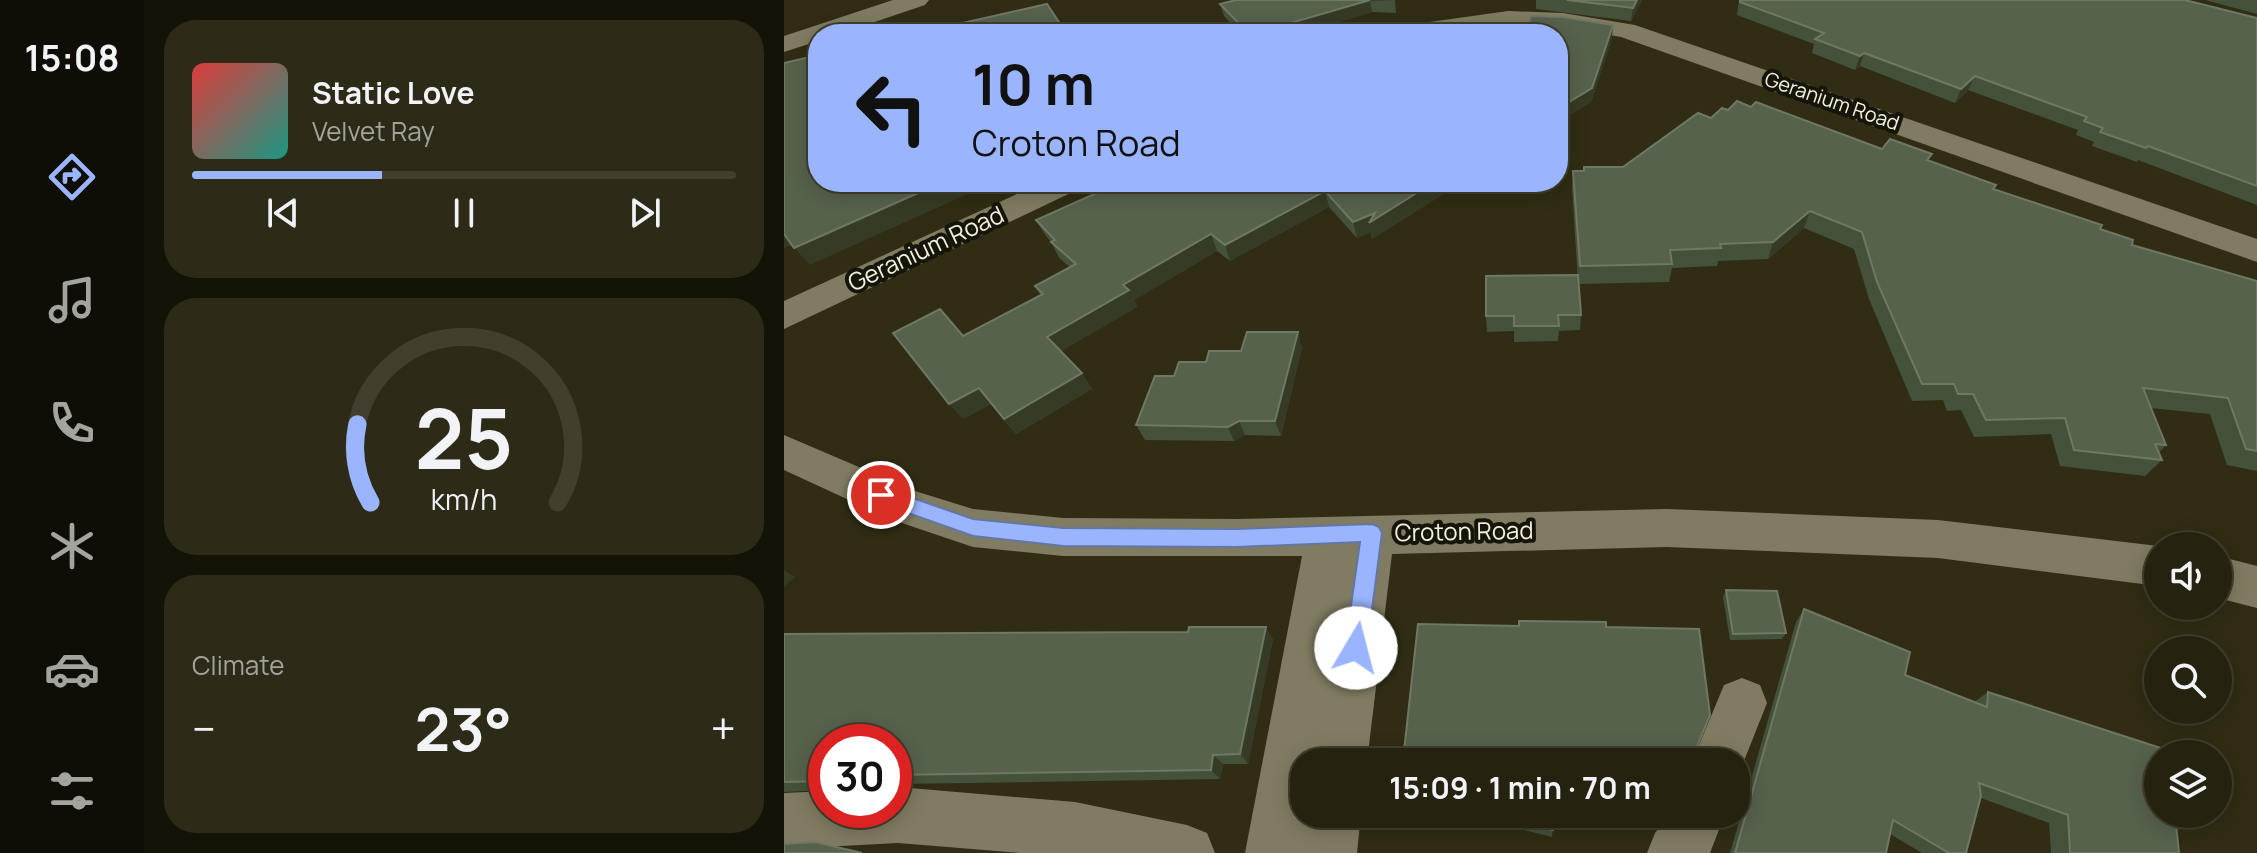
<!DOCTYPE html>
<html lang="en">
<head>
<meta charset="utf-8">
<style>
  :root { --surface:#25220f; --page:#2d2a18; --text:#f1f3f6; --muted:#a3a49e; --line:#423f2f; --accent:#9ab5fd }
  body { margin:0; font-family:Manrope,sans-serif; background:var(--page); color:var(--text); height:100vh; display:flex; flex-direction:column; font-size:30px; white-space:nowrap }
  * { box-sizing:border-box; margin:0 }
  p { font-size:26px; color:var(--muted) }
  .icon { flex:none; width:44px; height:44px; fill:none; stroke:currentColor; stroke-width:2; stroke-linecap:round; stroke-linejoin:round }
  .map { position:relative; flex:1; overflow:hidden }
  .details { display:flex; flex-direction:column; gap:20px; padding:20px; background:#141308; width:640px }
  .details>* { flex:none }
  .guide { position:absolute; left:24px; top:24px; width:760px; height:168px; border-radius:32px; box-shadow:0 4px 20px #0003,0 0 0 2px var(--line); background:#9ab5fd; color:#111; overflow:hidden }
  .controls { position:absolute; left:1360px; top:532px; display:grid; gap:16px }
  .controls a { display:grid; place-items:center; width:88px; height:88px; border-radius:50%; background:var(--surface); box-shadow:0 4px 20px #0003,0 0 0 2px var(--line); font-size:40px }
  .speed { position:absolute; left:24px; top:724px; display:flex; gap:16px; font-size:40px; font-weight:700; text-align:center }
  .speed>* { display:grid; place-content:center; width:104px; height:104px; border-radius:50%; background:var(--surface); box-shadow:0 4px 20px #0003,0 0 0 2px var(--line); line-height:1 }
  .speed .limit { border:12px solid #d22; background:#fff; color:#111 }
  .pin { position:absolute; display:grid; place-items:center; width:68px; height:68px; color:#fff; margin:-34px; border:4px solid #fff; border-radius:50%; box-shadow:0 2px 8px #0007 }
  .me { position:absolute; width:88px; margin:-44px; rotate:8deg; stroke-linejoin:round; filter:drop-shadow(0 0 6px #0008) }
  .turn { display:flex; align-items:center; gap:28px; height:168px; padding:0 32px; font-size:36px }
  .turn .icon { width:104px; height:104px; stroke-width:2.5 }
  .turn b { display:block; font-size:56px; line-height:68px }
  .big { font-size:60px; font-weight:700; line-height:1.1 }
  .details .card { flex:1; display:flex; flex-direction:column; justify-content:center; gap:12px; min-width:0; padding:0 28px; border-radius:32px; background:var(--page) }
  .details .dial { align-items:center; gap:0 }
  .dial svg { height:208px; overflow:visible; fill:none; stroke:var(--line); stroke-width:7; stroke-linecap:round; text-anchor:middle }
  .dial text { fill:var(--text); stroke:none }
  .song { display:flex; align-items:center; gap:24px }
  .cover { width:96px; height:96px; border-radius:12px; background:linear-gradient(135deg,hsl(0 70% 55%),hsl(170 70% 35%)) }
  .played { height:8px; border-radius:4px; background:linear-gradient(90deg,var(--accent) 35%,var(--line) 35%) }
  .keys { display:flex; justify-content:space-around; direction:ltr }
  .heat { display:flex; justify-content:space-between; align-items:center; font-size:44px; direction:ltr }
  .trip { position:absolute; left:506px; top:748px; width:460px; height:80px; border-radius:32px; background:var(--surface); box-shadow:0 4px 20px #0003,0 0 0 2px var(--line); font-weight:700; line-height:80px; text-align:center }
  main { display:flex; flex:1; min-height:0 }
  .tab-bar { display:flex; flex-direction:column; width:144px; justify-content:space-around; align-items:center; background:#0f0e06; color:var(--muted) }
  .tab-bar .icon { width:56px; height:56px }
  .tab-bar .current { color:var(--accent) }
  .tab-bar b { font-size:36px; color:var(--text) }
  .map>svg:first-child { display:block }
</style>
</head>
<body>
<main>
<nav class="tab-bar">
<b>15:08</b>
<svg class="icon current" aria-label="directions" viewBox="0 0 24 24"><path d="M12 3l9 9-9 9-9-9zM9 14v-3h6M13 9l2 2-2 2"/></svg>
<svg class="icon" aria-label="music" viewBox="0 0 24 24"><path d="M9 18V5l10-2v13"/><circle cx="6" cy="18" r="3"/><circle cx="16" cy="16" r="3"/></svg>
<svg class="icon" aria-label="phone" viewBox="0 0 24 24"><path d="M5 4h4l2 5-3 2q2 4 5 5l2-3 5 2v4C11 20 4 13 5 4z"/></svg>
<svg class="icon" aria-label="climate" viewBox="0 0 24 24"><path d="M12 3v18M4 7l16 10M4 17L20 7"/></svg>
<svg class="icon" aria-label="car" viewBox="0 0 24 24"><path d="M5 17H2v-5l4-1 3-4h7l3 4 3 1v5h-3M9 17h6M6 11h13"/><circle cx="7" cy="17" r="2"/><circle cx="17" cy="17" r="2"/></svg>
<svg class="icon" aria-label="filters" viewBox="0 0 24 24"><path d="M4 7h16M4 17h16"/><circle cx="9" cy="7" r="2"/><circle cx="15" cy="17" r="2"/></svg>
</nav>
<section class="details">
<div class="card">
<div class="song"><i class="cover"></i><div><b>Static Love</b><p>Velvet Ray</p></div></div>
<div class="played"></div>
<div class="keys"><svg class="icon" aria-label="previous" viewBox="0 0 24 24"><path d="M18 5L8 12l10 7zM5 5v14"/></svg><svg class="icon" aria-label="pause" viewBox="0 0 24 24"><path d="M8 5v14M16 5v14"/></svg><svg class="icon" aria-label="next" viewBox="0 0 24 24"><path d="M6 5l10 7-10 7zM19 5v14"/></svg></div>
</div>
<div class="card dial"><svg viewBox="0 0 100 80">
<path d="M14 69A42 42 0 1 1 86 69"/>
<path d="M14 69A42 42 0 0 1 9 39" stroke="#9ab5fd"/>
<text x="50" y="56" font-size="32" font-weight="700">25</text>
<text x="50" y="72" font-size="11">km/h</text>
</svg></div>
<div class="card"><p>Climate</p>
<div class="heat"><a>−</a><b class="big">23°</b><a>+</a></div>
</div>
</section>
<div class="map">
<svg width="1473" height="853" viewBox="0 0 1473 853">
  <rect width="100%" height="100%" fill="#312d14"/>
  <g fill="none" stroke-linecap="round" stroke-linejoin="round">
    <!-- street -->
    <g fill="#807c61" fill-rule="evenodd">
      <path d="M109,0h36l-4,5 -86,29h-21v7l-34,11v-16z"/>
      <path d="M724,11l55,2 72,12 622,214v23l-636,-225 -58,-10 -55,-2 -62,9h-64l3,-5 9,-2z"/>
      <path d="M259,182h40l-4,7 -295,140v-28z"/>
      <path d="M0,435l131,56 58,18 90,9 173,1 431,-10 271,11 220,26v40l-220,-28 -271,-11 -275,7 -25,208h-63v52h57l-4,39h-112l57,-297h-239l-90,-9 -83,-28 -106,-49z"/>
      <path d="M1434,556l39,10v42l-39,-10z"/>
      <path d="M958,678l18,7 7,18 -31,78v-19h-44l32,-77z"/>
      <path d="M114,787l177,15 112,23 20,8 8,20h-195l-122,-10 -114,6v-56l42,-2v19h68v-22z"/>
      <path d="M887,814h54l-15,39h-63l8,-20z"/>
    </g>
  </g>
  <!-- wall -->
  <g fill="#44513b">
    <path d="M611,0l1,13 -24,-1 -74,22h-58l-16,-18 -4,-12z"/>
    <path d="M752,0h106l-11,21 -95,-12z"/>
    <path d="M955,0h446l72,18v187l-119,-45 -1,2 -45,-16 2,-4 -18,-7 2,-5 -110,-40 -13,13 -95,-37 -5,4 -43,-17 2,-9 -77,-29z"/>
    <path d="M1421,0h52v14z"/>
    <path d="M774,34l54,4 -21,64 -28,17 -5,-3z"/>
    <path d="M967,107l131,42 47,12 64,28 107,40 32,16 125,36v190l-30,-6 -17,-51 -60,-6 16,37 -7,7 3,8 -17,16 -85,-10 -9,-32 -77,3 -13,-27 -14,1 -4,-11 -31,1 -43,-102 -15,-50 -50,-21 -36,31 -50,2 -1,5 -45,2 -3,14 -91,2 3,31 -1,15 -21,1 -1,10 -44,1v-11l-27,1 -1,-16 92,-34 -6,-94 1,-17h10l40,-4 105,-57z"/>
    <path d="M675,184l-87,55 -1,-7 -14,6 -28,-31 -99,54 -13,-10 -83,49 3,7 -76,44 21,22 10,16 -76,45 -25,-30 -28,15v-83l78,-40 -6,-10 35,-19 -10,-8 -9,-17 -5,-6 -10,-16 107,-35z"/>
    <path d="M518,347l-21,89 -36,-1 -11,6 -89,-1 -9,-15 70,-63 35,-11z"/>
    <path d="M942,590l60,43 -4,6 -52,1 -7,-43z"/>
    <path d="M1020,609l101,66 69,27 14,-10 191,161h-128l-2,-30 -68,-25 -15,55h-44l-32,-19 -4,19h-156l66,-231z"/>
    <path d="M822,627l88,127 22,8h-284v-2h-24l-4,-9z"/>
    <path d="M0,634l489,5 -25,125h-25l-3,15 -322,5 -4,2v-44h-68v48l-42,2z"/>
    <path d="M705,814h65l-2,23 -63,-16z"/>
  </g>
  <!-- shaded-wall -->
  <g fill="#353b24">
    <path d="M586,0l2,12 -74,22h-45z"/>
    <path d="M853,0h5l-11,21 2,-13z"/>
    <path d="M829,25l-1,13 -21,64 -28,17 1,-14z"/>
    <path d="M1080,53l-4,13 -5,4 5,-14z"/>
    <path d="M1191,76l-7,14 -13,13 6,-14z"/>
    <path d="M159,182h34l4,6 -171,77 -16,-17z"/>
    <path d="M194,182h25l-20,8z"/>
    <path d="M650,182h25v2l-87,55 -1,-7 -14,6 -4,-16z"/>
    <path d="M541,191l4,16 -99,54 -5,-16z"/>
    <path d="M1026,211l-6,17 -36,31 5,-17z"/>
    <path d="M0,233l10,11 -10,4z"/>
    <path d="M427,234l6,17 -83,49 3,7 -79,46 -11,-16 76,-52z"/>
    <path d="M514,332l4,15 -21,89 -6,-15z"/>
    <path d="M298,373l10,16 -76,45 -12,-15z"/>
    <path d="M195,388l12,16 -28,15 -14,-15z"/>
    <path d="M455,421l6,14 -11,6 -6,-14z"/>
    <path d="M0,570l11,7 -11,10z"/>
    <path d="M482,627l7,12 -25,125 -8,-10z"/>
    <path d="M429,755l10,9 -3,15 -9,-9z"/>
  </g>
  <!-- building -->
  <g fill="#57624d" stroke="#6f7864" stroke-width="2">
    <path d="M452,0h134l-117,34h-4l-29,-30z"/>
    <path d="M783,0h70l-4,8z"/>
    <path d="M956,0h445l72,18v168l-109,-40 -2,2 -46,-16 3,-4 -19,-7 3,-4 -112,-41 -14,13 -97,-36 -4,3 -45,-17 9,-6 -84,-31z"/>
    <path d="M263,4l20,30h-153z"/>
    <path d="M747,16l32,1 50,8 -21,63 -28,17 -6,-3v-68h-32z"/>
    <path d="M319,26l13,8h-34z"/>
    <path d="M34,55v127h125l-149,66 -10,-14v-171z"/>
    <path d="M953,101l14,6 5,-5 126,47 8,-10 42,15 -5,6 69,25 -3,4 109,36 -2,4 33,11 -1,5 125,36v170l-11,-2 -18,-51 -85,-10 23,57 -11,-1 7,16 -88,-10 -9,-32 -79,2 -13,-26h-15l-4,-10h-32l-45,-102 -15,-50 -52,-21 -37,31 -53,2 1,4 -51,2 2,14 -92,2 -7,-95h11v-4h39l75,-54 13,5 11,-10 6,2z"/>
    <path d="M337,182h18l4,3 6,-3h285l-65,41 6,-10 -22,9 -28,-31 -100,54 -14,-11 -88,51 6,5 -82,47 35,36 -78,46 -25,-31 -30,16 -56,-71 47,-24 23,27 80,-42 -8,-8 41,-22 -25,-22 4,-2 -19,-20z"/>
    <path d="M794,275l3,40h-23l1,11h-45v-10h-28v-40z"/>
    <path d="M463,332h51l-23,89h-36l-11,6 -92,-2 19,-49h19l5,-14h27l3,-11h32z"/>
    <path d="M942,590l51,1 9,42 -53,1z"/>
    <path d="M1020,609l106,43 -5,23 82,32 1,-15 179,58 1,4h-10v60h17l4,39h-109l-2,-38 -89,-32 2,13 -15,57h-17l-56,-33 -7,33h-151z"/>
    <path d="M735,621l87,1v5l93,2 11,86 -16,39 21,2 1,6h-64l-1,-7 -75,-1 1,8h-145l1,-11h-29l14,-127 101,2z"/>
    <path d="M405,627h77l-26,127 -27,1 -2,15 -317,5v-33h-68v39l-42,1v-148l404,-2z"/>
    <path d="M706,814h64l-1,16z"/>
    <path d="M31,842l47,11h-78v-9z"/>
  </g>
  <!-- route -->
  <path fill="#9ab5fd" stroke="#6476a4" stroke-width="2" d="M97,487l92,32 90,9 173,1 136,-5 7,3 3,6 -15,115 -3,7 -8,3 -8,-3 -3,-7 15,-106 -124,5 -173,-1 -90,-10 -99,-35 -3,-6 3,-6z"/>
  <g text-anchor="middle" stroke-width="8" stroke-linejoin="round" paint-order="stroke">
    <!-- far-street labels -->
    <g font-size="20" fill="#f2f0e1" stroke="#17150a">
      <text transform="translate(1048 101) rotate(19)" y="7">Geranium Road</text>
    </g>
    <!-- street labels -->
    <g font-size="24" fill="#f2f0e1" stroke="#17150a">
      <text transform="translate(142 249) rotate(-25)" y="8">Geranium Road</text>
      <text transform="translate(680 532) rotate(-1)" y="8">Croton Road</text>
    </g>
  </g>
</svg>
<div class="controls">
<a><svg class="icon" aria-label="sound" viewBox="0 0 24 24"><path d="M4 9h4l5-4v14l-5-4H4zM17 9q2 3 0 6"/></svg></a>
<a><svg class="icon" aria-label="search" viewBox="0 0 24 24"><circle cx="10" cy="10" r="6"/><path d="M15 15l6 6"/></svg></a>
<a><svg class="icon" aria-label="layers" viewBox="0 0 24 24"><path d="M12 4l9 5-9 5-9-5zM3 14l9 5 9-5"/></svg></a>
</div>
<div class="speed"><div class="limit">30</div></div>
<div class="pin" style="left:97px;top:495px;background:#d93025"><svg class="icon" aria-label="arrive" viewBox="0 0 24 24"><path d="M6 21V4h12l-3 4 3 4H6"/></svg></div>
<svg class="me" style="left:572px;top:648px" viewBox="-20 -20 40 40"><circle r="19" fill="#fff"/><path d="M0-13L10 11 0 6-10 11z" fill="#9ab5fd"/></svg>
<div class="trip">15:09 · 1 min · 70 m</div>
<div class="guide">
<div class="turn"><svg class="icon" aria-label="left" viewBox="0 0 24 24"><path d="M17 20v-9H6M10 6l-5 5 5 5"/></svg><div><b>10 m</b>Croton Road</div></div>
</div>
</div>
</main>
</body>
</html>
